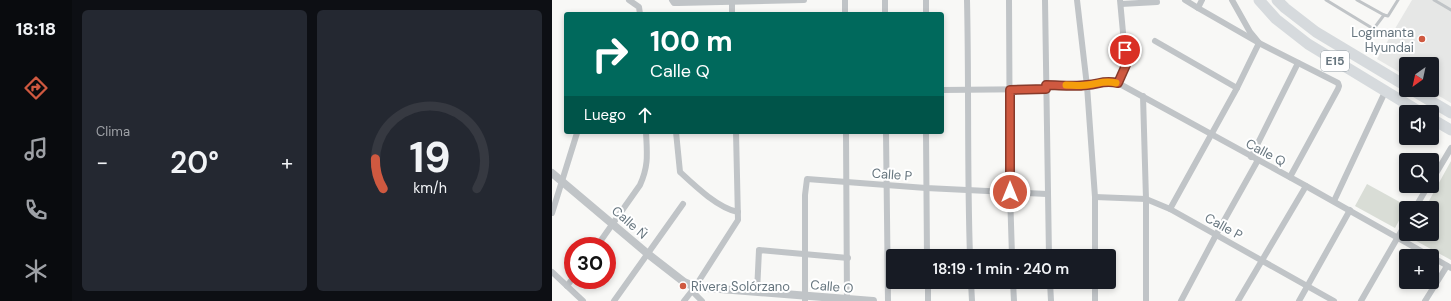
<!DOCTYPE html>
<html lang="es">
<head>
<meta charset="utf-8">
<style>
  :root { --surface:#171b24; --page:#242831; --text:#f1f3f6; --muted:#9ea1a6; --line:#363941; --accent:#cf5940 }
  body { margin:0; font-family:"DM Sans",sans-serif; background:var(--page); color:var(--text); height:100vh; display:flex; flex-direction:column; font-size:15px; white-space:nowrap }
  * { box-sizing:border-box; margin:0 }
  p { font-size:13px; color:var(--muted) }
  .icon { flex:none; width:22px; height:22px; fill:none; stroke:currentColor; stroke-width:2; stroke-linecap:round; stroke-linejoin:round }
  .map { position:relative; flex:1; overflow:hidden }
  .side { display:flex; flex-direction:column; gap:10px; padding:10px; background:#0d0f14; width:480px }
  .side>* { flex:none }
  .banner { position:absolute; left:12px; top:12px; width:380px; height:122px; border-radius:4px; box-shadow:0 2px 6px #0003; background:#00695c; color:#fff; overflow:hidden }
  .needle { width:26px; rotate:213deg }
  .tools { position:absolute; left:847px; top:57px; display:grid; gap:8px }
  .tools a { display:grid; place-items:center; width:40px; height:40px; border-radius:4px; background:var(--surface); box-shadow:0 2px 6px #0003; font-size:20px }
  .speed { position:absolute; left:12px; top:237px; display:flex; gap:8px; font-size:20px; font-weight:700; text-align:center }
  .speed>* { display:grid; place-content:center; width:52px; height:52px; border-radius:50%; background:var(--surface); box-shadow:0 2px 6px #0003; line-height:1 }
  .speed .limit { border:6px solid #d22; background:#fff; color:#111 }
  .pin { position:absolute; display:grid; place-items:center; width:34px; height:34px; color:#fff; margin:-17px; border:2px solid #fff; border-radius:50%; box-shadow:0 1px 4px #0007 }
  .me { position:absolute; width:44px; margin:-22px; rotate:0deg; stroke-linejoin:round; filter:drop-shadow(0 0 3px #0008) }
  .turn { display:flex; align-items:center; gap:14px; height:84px; padding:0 20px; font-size:18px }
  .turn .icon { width:52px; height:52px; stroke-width:2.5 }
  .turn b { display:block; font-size:28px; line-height:34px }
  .then { display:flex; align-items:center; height:38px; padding:0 20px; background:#0003; gap:8px; font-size:15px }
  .big { font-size:30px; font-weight:600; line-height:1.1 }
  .side .card { flex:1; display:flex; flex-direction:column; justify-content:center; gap:6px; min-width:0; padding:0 14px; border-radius:6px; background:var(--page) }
  .side .dial { align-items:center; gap:0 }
  .dial svg { height:104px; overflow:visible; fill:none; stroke:var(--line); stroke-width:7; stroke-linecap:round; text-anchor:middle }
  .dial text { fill:var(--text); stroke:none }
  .heat { display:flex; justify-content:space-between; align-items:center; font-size:22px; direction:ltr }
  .side .tiles { flex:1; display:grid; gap:10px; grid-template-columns:repeat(2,1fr) }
  .trip { position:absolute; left:334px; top:249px; width:230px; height:40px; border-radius:4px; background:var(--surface); box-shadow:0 2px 6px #0003; font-weight:600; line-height:40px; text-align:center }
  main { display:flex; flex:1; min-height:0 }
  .menu { display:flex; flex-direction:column; width:72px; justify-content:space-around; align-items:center; background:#090b0e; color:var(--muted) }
  .menu .icon { width:28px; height:28px }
  .menu .active { color:var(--accent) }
  .menu b { font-size:18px; color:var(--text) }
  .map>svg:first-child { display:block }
</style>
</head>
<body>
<main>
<nav class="menu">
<b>18:18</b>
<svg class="icon active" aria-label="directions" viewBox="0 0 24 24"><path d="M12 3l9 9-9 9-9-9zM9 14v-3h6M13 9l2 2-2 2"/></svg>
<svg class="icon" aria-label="music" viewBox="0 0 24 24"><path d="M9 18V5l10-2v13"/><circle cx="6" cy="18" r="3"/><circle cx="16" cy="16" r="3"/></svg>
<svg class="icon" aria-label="phone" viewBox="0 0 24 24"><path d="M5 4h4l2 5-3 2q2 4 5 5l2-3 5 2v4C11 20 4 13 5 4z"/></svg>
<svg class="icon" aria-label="climate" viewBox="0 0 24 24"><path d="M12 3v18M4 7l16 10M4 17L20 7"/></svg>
</nav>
<section class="side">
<div class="tiles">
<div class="card"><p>Clima</p>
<div class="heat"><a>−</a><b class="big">20°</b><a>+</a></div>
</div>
<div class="card dial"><svg viewBox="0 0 100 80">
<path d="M14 69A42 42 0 1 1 86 69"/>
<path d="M14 69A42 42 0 0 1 8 46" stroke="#cf5940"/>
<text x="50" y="56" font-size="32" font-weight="700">19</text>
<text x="50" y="72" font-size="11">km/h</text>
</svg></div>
</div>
</section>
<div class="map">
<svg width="899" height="301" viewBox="0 0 899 301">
  <rect width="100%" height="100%" fill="#f8f8f6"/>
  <!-- built -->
  <path fill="#e6e7e6" d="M860,0h39v103l-22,-13h3v-26h-26v12l-29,-17z"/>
  <!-- green -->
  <g fill="#d9ddd6">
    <path d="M899,161v99l-42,-23 1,-3h22v-26h-7z"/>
    <path d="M815,184l40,22 -12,22 -40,-22z"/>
  </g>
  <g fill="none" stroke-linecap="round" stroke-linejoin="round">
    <!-- service -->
    <g stroke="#c0c4c7" stroke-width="3">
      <path d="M774,0l46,28 3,-1 9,-12"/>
      <path d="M805,0l27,15 4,1 10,-16"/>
      <path d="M882,0l17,10"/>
    </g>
    <!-- minor -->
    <g stroke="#c0c4c7" stroke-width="6">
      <path d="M77,0l10,7 1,7"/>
      <path d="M120,0l2,3h4l126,-3"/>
      <path d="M333,0v14"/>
      <path d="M374,0v14"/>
      <path d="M415,0c2,85 0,171 3,256"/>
      <path d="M457,0l1,192 2,64"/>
      <path d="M493,0l4,256"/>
      <path d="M525,0l10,86 8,111v59"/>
      <path d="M633,0l13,8"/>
      <path d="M650,0l-4,8 61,35 79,40 1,3 -1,3 -48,88"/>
      <path d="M569,4l36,-2"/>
      <path d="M180,14v-14"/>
      <path d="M293,14v-14"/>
      <path d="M603,41l82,47"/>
      <path d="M566,83l8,-18 -6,-65"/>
      <path d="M494,85c13,0 28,2 41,1 14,-2 15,-6 31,-3l188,103 124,70"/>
      <path d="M390,90l104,-1"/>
      <path d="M591,96l3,103v102"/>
      <path d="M124,132l4,40c15,14 38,36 58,40"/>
      <path d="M294,132l1,169"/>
      <path d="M334,132l2,169"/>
      <path d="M374,132l1,124"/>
      <path d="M699,157l47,-94"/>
      <path d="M880,180l19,-32"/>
      <path d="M543,197l51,2 24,10 164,92"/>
      <path d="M782,201l51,-109"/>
      <path d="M863,208l13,-22"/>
      <path d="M618,209l67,-121 22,-45 -9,-11 -18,-32"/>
      <path d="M0,213l25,-80"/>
      <path d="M45,246l43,-61c9,-20 7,-32 6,-53"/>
      <path d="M880,257l19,11"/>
      <path d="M0,272l31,29"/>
      <path d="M376,282v19"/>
      <path d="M419,282l1,19"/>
      <path d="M461,282l1,19"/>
      <path d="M498,282l1,19"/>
      <path d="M543,282v19"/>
      <path d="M15,286l6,-8"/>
      <path d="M140,291l10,10"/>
      <path d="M205,292l2,-42 89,8"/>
      <path d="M62,301l69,-97"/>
      <path d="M132,301l11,-14 43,-67 -2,-88"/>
      <path d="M253,301v-106l2,-16 119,9 121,6"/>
      <path d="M629,301l35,-66 42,-75"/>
      <path d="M686,301l68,-115"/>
      <path d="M747,301l51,-91"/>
      <path d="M809,301l45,-78"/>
      <path d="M873,301l22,-35"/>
    </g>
    <!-- tertiary -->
    <path stroke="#c0c4c7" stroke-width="8" d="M0,173l96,81 36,28 11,5 178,14"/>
    <!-- trunk -->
    <g stroke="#d6dadd" stroke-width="11">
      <path d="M707,0l17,19 32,25 112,68"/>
      <path d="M725,0l8,8 31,24 90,54"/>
      <path d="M860,90l39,23"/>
      <path d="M880,119l19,11"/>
    </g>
  </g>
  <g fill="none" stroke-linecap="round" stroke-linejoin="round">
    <!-- route casing -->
    <g stroke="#873a2a" stroke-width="10">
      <path id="route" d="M458,192v-102l36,-1v-4c13,0 28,2 41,0 13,-1 16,-5 31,-2l8,-18 -1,-15"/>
    </g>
    <!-- route -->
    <use href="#route" stroke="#cf5940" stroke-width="7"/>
    <!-- slow -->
    <path stroke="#f59e0b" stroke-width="7" d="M514,85c7,0 14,1 21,0 11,-1 17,-5 29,-2"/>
  </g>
  <!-- markers -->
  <g fill="#cf5940" stroke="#fff" stroke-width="1.5">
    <circle cx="870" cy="39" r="4"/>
    <circle cx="131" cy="286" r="4"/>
  </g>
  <g text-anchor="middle" stroke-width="4" stroke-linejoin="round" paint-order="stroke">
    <!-- shield labels -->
    <rect fill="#fff" stroke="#949ea5" stroke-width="1" x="769" y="51" width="28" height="20" rx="3"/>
    <g font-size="12" font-weight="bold" fill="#66757e">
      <text x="783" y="65">E15</text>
    </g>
    <!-- poi labels -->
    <g font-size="13" fill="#66757e" stroke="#fff" text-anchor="end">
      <text x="862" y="37">Logimanta<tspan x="862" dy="15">Hyundai</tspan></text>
      <text x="139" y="291" text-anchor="start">Rivera Solórzano</text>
    </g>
    <!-- street labels -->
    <g font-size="13" fill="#66757e" stroke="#fff">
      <text transform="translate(714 152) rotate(28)" y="5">Calle Q</text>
      <text transform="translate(340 174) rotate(4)" y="5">Calle P</text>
      <text transform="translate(78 222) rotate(41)" y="5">Calle Ñ</text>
      <text transform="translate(672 226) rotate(29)" y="5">Calle P</text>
      <text transform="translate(280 286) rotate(5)" y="5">Calle O</text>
    </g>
  </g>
</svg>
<div class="tools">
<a><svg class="needle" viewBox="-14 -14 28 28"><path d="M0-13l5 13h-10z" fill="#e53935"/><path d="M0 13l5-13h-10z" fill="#9ea1a6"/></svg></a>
<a><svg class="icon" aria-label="sound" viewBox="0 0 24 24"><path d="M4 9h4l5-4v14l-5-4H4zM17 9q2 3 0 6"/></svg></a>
<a><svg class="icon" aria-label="search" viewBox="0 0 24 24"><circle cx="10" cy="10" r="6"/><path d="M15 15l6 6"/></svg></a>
<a><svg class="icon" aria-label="layers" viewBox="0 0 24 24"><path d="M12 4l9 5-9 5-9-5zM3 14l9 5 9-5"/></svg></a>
<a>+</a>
</div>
<div class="speed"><div class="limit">30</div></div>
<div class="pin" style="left:573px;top:50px;background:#d93025"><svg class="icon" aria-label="arrive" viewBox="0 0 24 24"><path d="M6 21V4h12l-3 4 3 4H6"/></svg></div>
<svg class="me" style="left:458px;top:192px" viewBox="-20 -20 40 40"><circle r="17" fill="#cf5940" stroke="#fff" stroke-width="3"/><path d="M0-11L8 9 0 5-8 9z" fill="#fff"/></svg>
<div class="trip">18:19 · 1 min · 240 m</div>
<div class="banner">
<div class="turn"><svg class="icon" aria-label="right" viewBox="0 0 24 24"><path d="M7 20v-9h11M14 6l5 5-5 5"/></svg><div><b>100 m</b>Calle Q</div></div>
<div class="then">Luego<svg class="icon" aria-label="ahead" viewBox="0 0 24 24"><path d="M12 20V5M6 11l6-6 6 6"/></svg></div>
</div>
</div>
</main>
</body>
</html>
